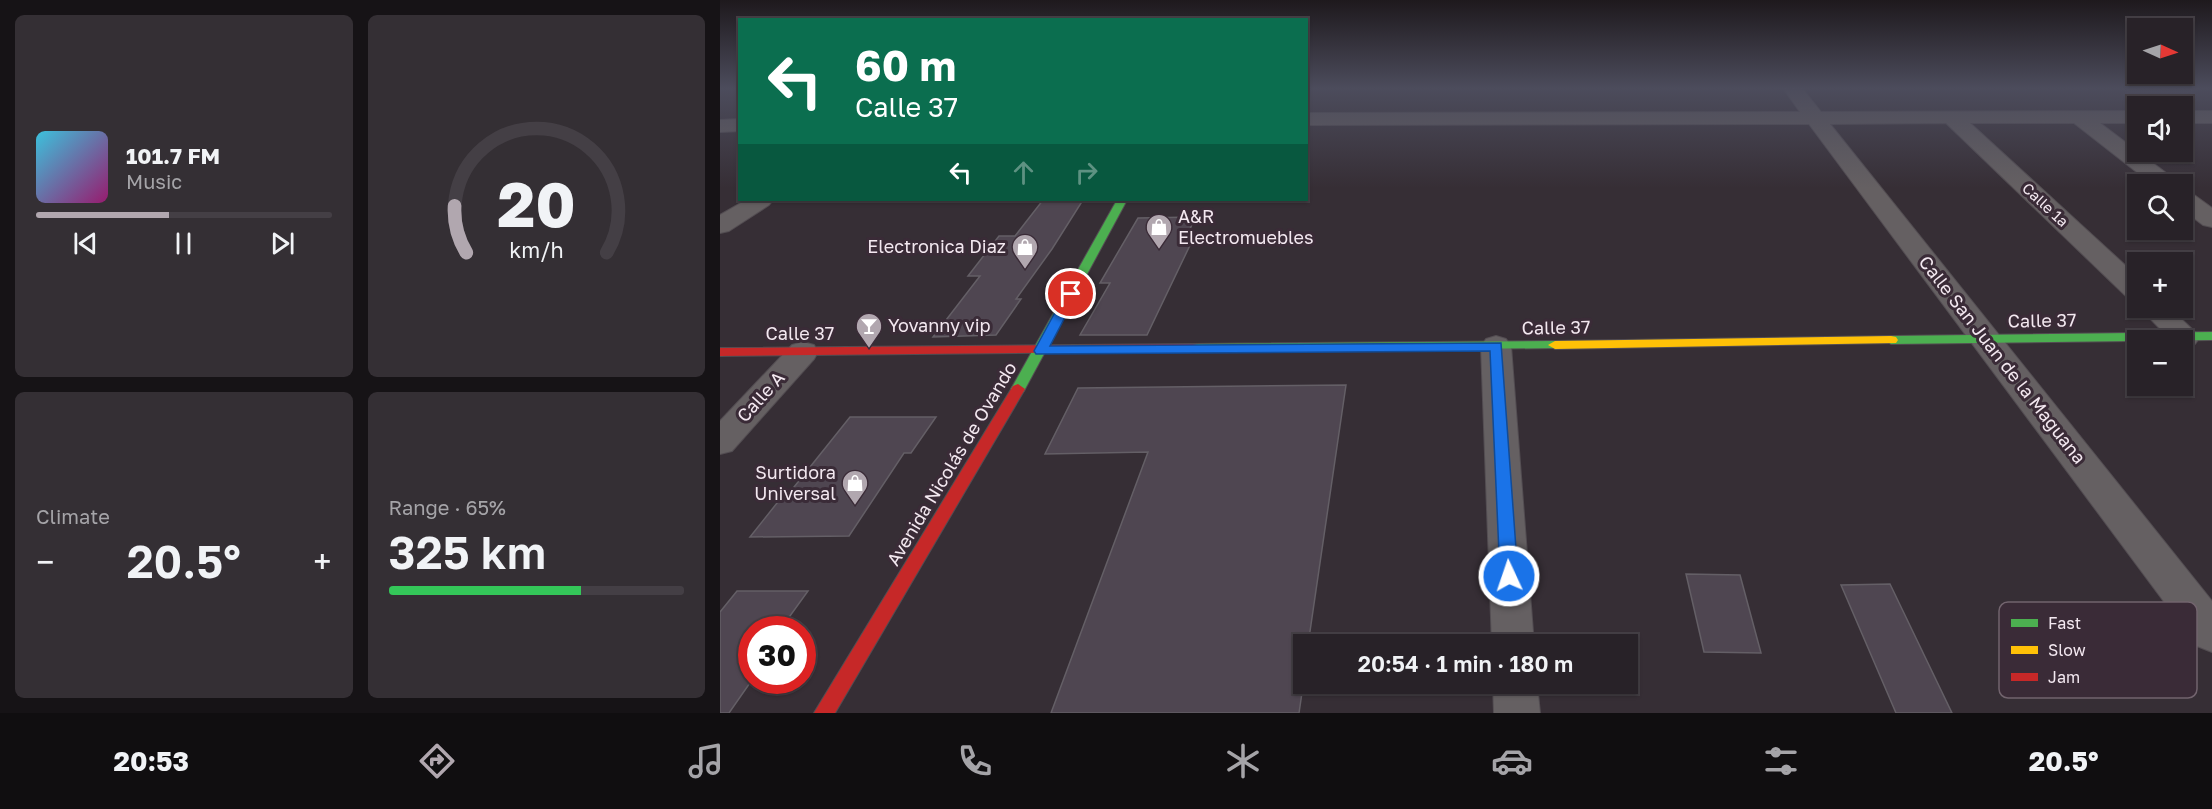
<!DOCTYPE html>
<html lang="en">
<head>
<meta charset="utf-8">
<style>
  :root { --surface:#282228; --page:#342f34; --text:#f1f3f6; --muted:#a5a4a8; --line:#443f45; --accent:#b1a7af }
  body { margin:0; font-family:"Golos Text",sans-serif; background:var(--page); color:var(--text); height:100vh; display:flex; flex-direction:column; font-size:22px; white-space:nowrap }
  * { box-sizing:border-box; margin:0 }
  p { font-size:20px; color:var(--muted) }
  .icon { flex:none; width:33px; height:33px; fill:none; stroke:currentColor; stroke-width:2; stroke-linecap:round; stroke-linejoin:round }
  .map { position:relative; flex:1; overflow:hidden }
  .side { display:flex; flex-direction:column; gap:15px; padding:15px; background:#161316; width:720px }
  .side>* { flex:none }
  .hud { position:absolute; left:18px; top:18px; width:570px; height:183px; border-radius:0px; box-shadow:0 2px 4px #0004,0 0 0 2px var(--line); background:#0b6e4f; color:#fff; overflow:hidden }
  .needle { width:39px; rotate:93deg }
  .tools { position:absolute; left:1407px; top:18px; display:grid; gap:12px }
  .tools a { display:grid; place-items:center; width:66px; height:66px; border-radius:0px; background:var(--surface); box-shadow:0 2px 4px #0004,0 0 0 2px var(--line); font-size:30px }
  .speed { position:absolute; left:18px; top:616px; display:flex; gap:12px; font-size:30px; font-weight:700; text-align:center }
  .speed>* { display:grid; place-content:center; width:78px; height:78px; border-radius:50%; background:var(--surface); box-shadow:0 2px 4px #0004,0 0 0 2px var(--line); line-height:1 }
  .speed .limit { border:9px solid #d22; background:#fff; color:#111 }
  .pin { position:absolute; display:grid; place-items:center; width:51px; height:51px; color:#fff; margin:-26px; border:3px solid #fff; border-radius:50%; box-shadow:0 2px 6px #0007 }
  .me { position:absolute; width:66px; margin:-33px; rotate:357deg; stroke-linejoin:round; filter:drop-shadow(0 0 4px #0008) }
  .turn { display:flex; align-items:center; gap:21px; height:126px; padding:0 18px; font-size:27px }
  .turn .icon { width:78px; height:78px; stroke-width:2.5 }
  .turn b { display:block; font-size:42px; line-height:51px }
  .lanes { display:flex; align-items:center; height:57px; padding:0 18px; background:#0003; justify-content:center; gap:30px; direction:ltr }
  .lanes .off { opacity:.35 }
  .big { font-size:45px; font-weight:600; line-height:1.1 }
  .side .card { flex:1; display:flex; flex-direction:column; justify-content:center; gap:9px; min-width:0; padding:0 21px; border-radius:9px; background:var(--page) }
  .side .dial { align-items:center; gap:0 }
  .dial svg { height:156px; overflow:visible; fill:none; stroke:var(--line); stroke-width:7; stroke-linecap:round; text-anchor:middle }
  .dial text { fill:var(--text); stroke:none }
  .song { display:flex; align-items:center; gap:18px }
  .cover { width:72px; height:72px; border-radius:9px; background:linear-gradient(135deg,hsl(190 70% 55%),hsl(320 70% 35%)) }
  .played { height:6px; border-radius:3px; background:linear-gradient(90deg,var(--accent) 45%,var(--line) 45%) }
  .keys { display:flex; justify-content:space-around; direction:ltr }
  .heat { display:flex; justify-content:space-between; align-items:center; font-size:33px; direction:ltr }
  .charge { height:9px; border-radius:4px; background:linear-gradient(90deg,#34c759 65%,var(--line) 0) }
  .side .tiles { flex:1; display:grid; gap:15px; grid-template-columns:repeat(2,1fr) }
  .trip { position:absolute; left:573px; top:634px; width:345px; height:60px; border-radius:0px; background:var(--surface); box-shadow:0 2px 4px #0004,0 0 0 2px var(--line); font-weight:600; line-height:60px; text-align:center }
  .tab-bar { display:flex; height:96px; justify-content:space-around; align-items:center; background:#100e10; color:var(--muted) }
  .tab-bar .icon { width:42px; height:42px }
  .tab-bar .selected { color:var(--accent) }
  .tab-bar b { font-size:27px; color:var(--text) }
  main { display:flex; flex:1; min-height:0 }
  .map>svg:first-child { display:block }
</style>
</head>
<body>
<main>
<section class="side">
<div class="tiles">
<div class="card">
<div class="song"><i class="cover"></i><div><b>101.7 FM</b><p>Music</p></div></div>
<div class="played"></div>
<div class="keys"><svg class="icon" aria-label="previous" viewBox="0 0 24 24"><path d="M18 5L8 12l10 7zM5 5v14"/></svg><svg class="icon" aria-label="pause" viewBox="0 0 24 24"><path d="M8 5v14M16 5v14"/></svg><svg class="icon" aria-label="next" viewBox="0 0 24 24"><path d="M6 5l10 7-10 7zM19 5v14"/></svg></div>
</div>
<div class="card dial"><svg viewBox="0 0 100 80">
<path d="M14 69A42 42 0 1 1 86 69"/>
<path d="M14 69A42 42 0 0 1 8 45" stroke="#b1a7af"/>
<text x="50" y="56" font-size="32" font-weight="700">20</text>
<text x="50" y="72" font-size="11">km/h</text>
</svg></div>
<div class="card"><p>Climate</p>
<div class="heat"><a>−</a><b class="big">20.5°</b><a>+</a></div>
</div>
<div class="card"><p>Range · 65%</p><b class="big">325 km</b><div class="charge"></div></div>
</div>
</section>
<div class="map">
<svg width="1492" height="713" viewBox="0 0 1492 713">
  <rect width="100%" height="100%" fill="#362e35"/>
  <!-- building -->
  <g fill="#4f4651" stroke="#645f66" stroke-width="1.5">
    <path d="M323,200h40l-31,49 -36,50h5l-25,36 -63,2 47,-61h-12l31,-40h16z"/>
    <path d="M475,217l-9,22h7l-46,96h-67l30,-52h-10l38,-65z"/>
    <path d="M626,385l-38,260h-4v34l-5,34h-248l97,-261 -103,2 33,-66z"/>
    <path d="M130,417h86l-25,36h-7l-55,83 -99,1 35,-44 5,-1z"/>
    <path d="M966,574l54,1 21,78 -57,-1z"/>
    <path d="M1170,584l62,129h-56l-55,-128z"/>
    <path d="M17,591h71l-26,36h-30v53l-23,33h-9v-101z"/>
  </g>
  <g fill="none" stroke-linecap="round" stroke-linejoin="round">
    <!-- street casing -->
    <g stroke="#534d52" stroke-width="2">
      <g id="street">
        <path d="M1063,88h19l19,24 317,-1v12h-38l74,56 3,5h-25l-78,-61h-104l168,154v23l-10,-2 -182,-175 -116,1 382,477v51l-15,-6 -388,-522 -503,1v-12l494,-1z"/>
        <rect x="1462" y="111" width="30" height="12"/>
        <path d="M20,119v12l-20,1v-12z"/>
        <path d="M1462,190l8,2 22,16v19l-9,-2 -21,-16z"/>
        <path d="M26,200h27l-4,5 -40,26 -9,2v-18z"/>
        <path d="M1420,308h30l30,29 -5,7 -13,2v-6h-11z"/>
        <path d="M776,336l10,3 5,7 23,299h-42l-11,-299 5,-7z"/>
        <path d="M83,342l11,3 4,7 -4,7 -82,92 -12,3v-33l72,-76z"/>
        <path d="M773,684h44l3,29h-46z"/>
      </g>
    </g>
    <!-- fast casing -->
    <g stroke="#534d52" stroke-width="2">
      <g id="fast">
        <path d="M397,200h10l-102,189 -2,3h-10l-2,-3z"/>
        <path d="M1492,332v8l-321,4 -7,-4 7,-4z"/>
        <path d="M835,341l7,4 -2,3 -367,4 -7,-4 7,-4z"/>
      </g>
    </g>
    <!-- slow casing -->
    <g stroke="#534d52" stroke-width="2">
      <path id="slow" d="M1171,336l5,1 2,3 -2,3 -341,6 -7,-4 7,-4z"/>
    </g>
    <!-- jam casing -->
    <g stroke="#534d52" stroke-width="2">
      <g id="jam">
        <path d="M473,344l5,1 2,3 -2,3 -478,5v-8z"/>
        <path d="M298,384l7,5 -190,324h-21l199,-327z"/>
      </g>
    </g>
    <!-- street -->
    <use href="#street" fill="#656062" fill-rule="evenodd"/>
    <!-- fast -->
    <use href="#fast" fill="#4caf50" fill-rule="evenodd"/>
    <!-- slow -->
    <use href="#slow" fill="#ffc107" fill-rule="evenodd"/>
    <!-- jam -->
    <use href="#jam" fill="#c62828" fill-rule="evenodd"/>
  </g>
  <!-- sky -->
  <linearGradient id="sky" x2="0" y2="1"><stop stop-color="#1e191d"/><stop offset="0.47" stop-color="#4c4c5c"/><stop offset="1" stop-color="#4c4c5c" stop-opacity="0"/></linearGradient>
  <rect width="1492" height="188" fill="url(#sky)"/>
  <!-- route -->
  <path fill="#1a73e8" stroke="#114b97" stroke-width="1.5" d="M351,290l6,4 -27,52 451,-3 17,233 -3,6 -6,2 -6,-2 -3,-6 -10,-225 -454,3 -2,-3 31,-57z"/>
  <!-- icons -->
  <defs>
    <g id="shop-pin" transform="scale(1.35)"><path d="M0 17L-7.5 6A9.5 9.5 0 1 1 7.5 6Z" fill="#b1a7af" stroke="#3a2b37"/><path d="M-5-2.5h2.3a2.7 3.5 0 0 1 5.4 0H5L5.5 6h-11ZM-1.5-2.5h3a1.5 2.3 0 0 0-3 0Z" fill="#fff"/></g>
    <g id="bar-pin" transform="scale(1.35)"><path d="M0 17L-7.5 6A9.5 9.5 0 1 1 7.5 6Z" fill="#b1a7af" stroke="#3a2b37"/><path d="M-6-5H6L.8 .8V4.5H3.5V6h-7V4.5H-.8V.8Z" fill="#fff"/></g>
  </defs>
  <g fill-rule="evenodd">
    <use href="#shop-pin" x="439" y="227"/>
    <use href="#shop-pin" x="305" y="247"/>
    <use href="#bar-pin" x="149" y="326"/>
    <use href="#shop-pin" x="135" y="483"/>
  </g>
  <g text-anchor="middle" stroke-width="6" stroke-linejoin="round" paint-order="stroke">
    <!-- far-street labels -->
    <g font-size="15" fill="#f3e8f0" stroke="#3a2b37">
      <text transform="translate(1325 205) rotate(43)" y="5">Calle 1ª</text>
    </g>
    <!-- poi labels -->
    <g font-size="18" fill="#f3e8f0" stroke="#3a2b37" text-anchor="start">
      <text x="458" y="223">A&amp;R<tspan x="458" dy="21">Electromuebles</tspan></text>
      <text x="286" y="253" text-anchor="end">Electronica Diaz</text>
      <text x="168" y="332">Yovanny vip</text>
      <text x="116" y="479" text-anchor="end">Surtidora<tspan x="116" dy="21">Universal</tspan></text>
    </g>
    <!-- street labels -->
    <g font-size="18" fill="#f3e8f0" stroke="#3a2b37">
      <text transform="translate(1322 321) rotate(-1)" y="6">Calle 37</text>
      <text transform="translate(836 328) rotate(-1)" y="6">Calle 37</text>
      <text x="80" y="340">Calle 37</text>
      <text transform="translate(1282 360) rotate(52)" y="6">Calle San Juan de la Maguana</text>
      <text transform="translate(41 397) rotate(-48)" y="6">Calle A</text>
      <text transform="translate(232 464) rotate(-59)" y="6">Avenida Nicolás de Ovando</text>
    </g>
  </g>
  <!-- legend -->
  <rect x="1279" y="602" width="198" height="96" rx="9" fill="#3a2b37" stroke="#72646e" stroke-width="1.5"/>
  <rect x="1291" y="619" width="27" height="8" fill="#4caf50"/>
  <rect x="1291" y="646" width="27" height="8" fill="#ffc107"/>
  <rect x="1291" y="673" width="27" height="8" fill="#c62828"/>
  <g font-size="16" fill="#f3e8f0">
    <text x="1328" y="629">Fast</text>
    <text x="1328" y="656">Slow</text>
    <text x="1328" y="683">Jam</text>
  </g>
</svg>
<div class="tools">
<a><svg class="needle" viewBox="-14 -14 28 28"><path d="M0-13l5 13h-10z" fill="#e53935"/><path d="M0 13l5-13h-10z" fill="#a5a4a8"/></svg></a>
<a><svg class="icon" aria-label="sound" viewBox="0 0 24 24"><path d="M4 9h4l5-4v14l-5-4H4zM17 9q2 3 0 6"/></svg></a>
<a><svg class="icon" aria-label="search" viewBox="0 0 24 24"><circle cx="10" cy="10" r="6"/><path d="M15 15l6 6"/></svg></a>
<a>+</a>
<a>−</a>
</div>
<div class="speed"><div class="limit">30</div></div>
<div class="pin" style="left:351px;top:294px;background:#d93025"><svg class="icon" aria-label="arrive" viewBox="0 0 24 24"><path d="M6 21V4h12l-3 4 3 4H6"/></svg></div>
<svg class="me" style="left:789px;top:576px" viewBox="-20 -20 40 40"><circle r="17" fill="#1a73e8" stroke="#fff" stroke-width="3"/><path d="M0-11L8 9 0 5-8 9z" fill="#fff"/></svg>
<div class="trip">20:54 · 1 min · 180 m</div>
<div class="hud">
<div class="turn"><svg class="icon" aria-label="left" viewBox="0 0 24 24"><path d="M17 20v-9H6M10 6l-5 5 5 5"/></svg><div><b>60 m</b>Calle 37</div></div>
<div class="lanes"><svg class="icon" aria-label="left" viewBox="0 0 24 24"><path d="M17 20v-9H6M10 6l-5 5 5 5"/></svg><svg class="icon off" aria-label="ahead" viewBox="0 0 24 24"><path d="M12 20V5M6 11l6-6 6 6"/></svg><svg class="icon off" aria-label="right" viewBox="0 0 24 24"><path d="M7 20v-9h11M14 6l5 5-5 5"/></svg></div>
</div>
</div>
</main>
<nav class="tab-bar">
<b>20:53</b>
<svg class="icon selected" aria-label="directions" viewBox="0 0 24 24"><path d="M12 3l9 9-9 9-9-9zM9 14v-3h6M13 9l2 2-2 2"/></svg>
<svg class="icon" aria-label="music" viewBox="0 0 24 24"><path d="M9 18V5l10-2v13"/><circle cx="6" cy="18" r="3"/><circle cx="16" cy="16" r="3"/></svg>
<svg class="icon" aria-label="phone" viewBox="0 0 24 24"><path d="M5 4h4l2 5-3 2q2 4 5 5l2-3 5 2v4C11 20 4 13 5 4z"/></svg>
<svg class="icon" aria-label="climate" viewBox="0 0 24 24"><path d="M12 3v18M4 7l16 10M4 17L20 7"/></svg>
<svg class="icon" aria-label="car" viewBox="0 0 24 24"><path d="M5 17H2v-5l4-1 3-4h7l3 4 3 1v5h-3M9 17h6M6 11h13"/><circle cx="7" cy="17" r="2"/><circle cx="17" cy="17" r="2"/></svg>
<svg class="icon" aria-label="filters" viewBox="0 0 24 24"><path d="M4 7h16M4 17h16"/><circle cx="9" cy="7" r="2"/><circle cx="15" cy="17" r="2"/></svg>
<b>20.5°</b>
</nav>
</body>
</html>
